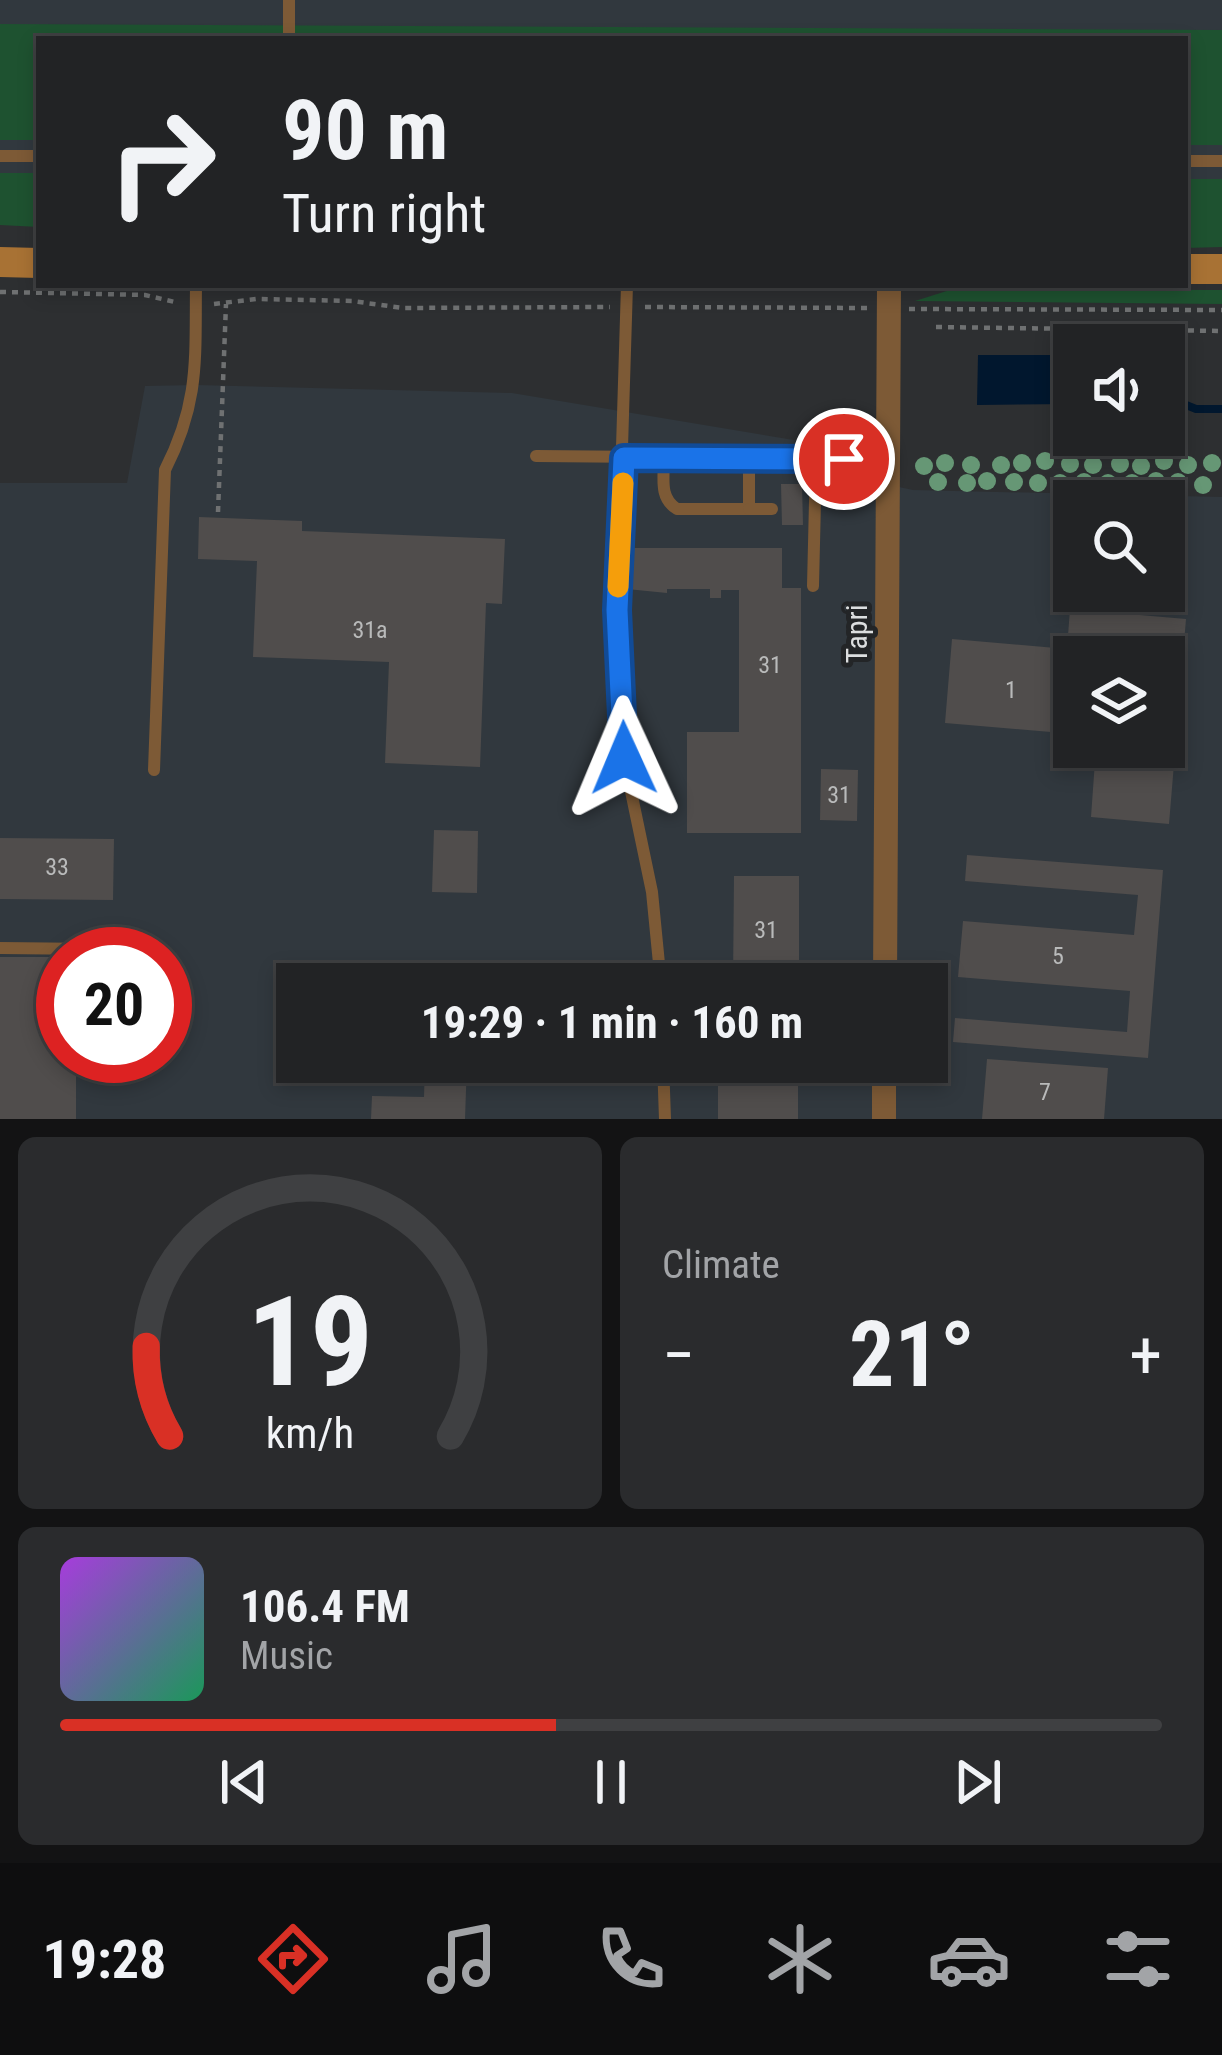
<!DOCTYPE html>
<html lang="en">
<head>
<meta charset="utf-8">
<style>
  :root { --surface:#222325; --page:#2a2b2d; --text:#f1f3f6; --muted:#a2a4a7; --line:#3f4042; --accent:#d93025 }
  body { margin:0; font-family:"Roboto Condensed",sans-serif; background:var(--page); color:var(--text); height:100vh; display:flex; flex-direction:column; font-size:45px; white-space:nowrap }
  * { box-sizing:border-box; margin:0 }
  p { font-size:39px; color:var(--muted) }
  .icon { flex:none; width:66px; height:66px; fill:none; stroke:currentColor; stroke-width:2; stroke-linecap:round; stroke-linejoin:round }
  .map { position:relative; height:1119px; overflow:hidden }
  .side { display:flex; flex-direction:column; gap:18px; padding:18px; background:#131314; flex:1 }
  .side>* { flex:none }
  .hud { position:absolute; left:36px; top:36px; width:1152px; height:252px; border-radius:0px; box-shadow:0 6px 18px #0003,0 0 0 3px var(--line); background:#222325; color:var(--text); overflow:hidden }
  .buttons { position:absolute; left:1053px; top:324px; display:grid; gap:24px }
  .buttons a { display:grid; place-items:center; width:132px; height:132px; border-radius:0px; background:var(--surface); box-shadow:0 6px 18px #0003,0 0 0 3px var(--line); font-size:60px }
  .speed { position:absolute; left:36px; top:927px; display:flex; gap:24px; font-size:60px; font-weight:700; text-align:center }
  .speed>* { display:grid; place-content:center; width:156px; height:156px; border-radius:50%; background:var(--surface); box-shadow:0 6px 18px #0003,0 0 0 3px var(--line); line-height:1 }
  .speed .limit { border:18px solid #d22; background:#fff; color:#111 }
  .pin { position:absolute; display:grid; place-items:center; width:102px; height:102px; color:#fff; margin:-51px; border:6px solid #fff; border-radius:50%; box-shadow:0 3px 12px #0007 }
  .me { position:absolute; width:132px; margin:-66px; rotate:359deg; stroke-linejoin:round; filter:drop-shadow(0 0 9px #0008) }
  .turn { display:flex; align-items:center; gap:42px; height:252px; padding:0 48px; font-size:54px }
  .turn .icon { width:156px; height:156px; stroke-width:2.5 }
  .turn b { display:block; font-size:84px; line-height:102px }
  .big { font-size:90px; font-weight:700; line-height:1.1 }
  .side .tile { flex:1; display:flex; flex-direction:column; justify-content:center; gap:18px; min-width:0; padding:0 42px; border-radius:18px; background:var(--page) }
  .side .dial { align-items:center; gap:0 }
  .dial svg { height:312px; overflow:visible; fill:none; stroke:var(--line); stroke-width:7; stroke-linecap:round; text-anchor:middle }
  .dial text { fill:var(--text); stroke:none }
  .song { display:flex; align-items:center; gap:36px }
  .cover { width:144px; height:144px; border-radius:18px; background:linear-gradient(135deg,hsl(280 70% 55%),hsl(150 70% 35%)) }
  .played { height:12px; border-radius:6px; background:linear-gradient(90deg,var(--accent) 45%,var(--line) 45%) }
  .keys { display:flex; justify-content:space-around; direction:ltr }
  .heat { display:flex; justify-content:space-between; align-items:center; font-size:66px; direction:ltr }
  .side .tiles { flex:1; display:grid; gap:18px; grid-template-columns:1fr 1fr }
  .tile:last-child { grid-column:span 2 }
  .trip { position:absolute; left:276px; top:963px; width:672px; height:120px; border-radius:0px; background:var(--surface); box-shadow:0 6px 18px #0003,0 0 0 3px var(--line); font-weight:700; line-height:120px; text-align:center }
  .tabs { display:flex; height:192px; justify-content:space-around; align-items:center; background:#0e0e0f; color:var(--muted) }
  .tabs .icon { width:84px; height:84px }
  .tabs .active { color:var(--accent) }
  .tabs b { font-size:54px; color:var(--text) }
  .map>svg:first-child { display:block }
</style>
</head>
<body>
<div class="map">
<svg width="1222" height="1119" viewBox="0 0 1222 1119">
  <rect width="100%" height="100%" fill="#2d2f31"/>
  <!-- built -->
  <g fill="#31383e" fill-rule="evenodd">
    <path d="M0,0h1222v179h-37v-140h-1146v134h-39z"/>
    <path d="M196,385l316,8 306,51 44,35 51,11 309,7v622h-1222v-636h127l18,-97zM1074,501h90v90h-90zM1074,657h90v90h-90zM63,954h102v102h-102zM297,984h630v78h-630z"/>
  </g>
  <!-- green -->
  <g fill="#1e5230">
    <path d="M0,24l1222,6v115h-37v-106h-1146v101h-39z"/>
    <path d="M0,173h39v54l-39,-2z"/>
    <path d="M1185,179h37v68l-37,1z"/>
    <path d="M953,289l269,1v14l-307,-3z"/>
  </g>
  <!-- water -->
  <path fill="#01172e" d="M978,355h89l7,4v45l-97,1z"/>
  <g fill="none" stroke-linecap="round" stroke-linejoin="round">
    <!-- stream -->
    <path stroke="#01172e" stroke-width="8" d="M1164,396l32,13h26"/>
  </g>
  <!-- building -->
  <g fill="#504d4c">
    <path d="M781,484h21l1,41h-21z"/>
    <path d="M199,517l103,4v10l203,8 -3,65 -16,-1 -6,164 -95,-4 4,-101 -136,-5 4,-96 -59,-2z"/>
    <path d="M627,548h155v40h19v245h-114v-101h52v-142h-18v8h-11v-9h-43v4l-40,-4z"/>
    <path d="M1070,609l116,10 -17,205 -78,-7 5,-70h68v-90h-90v77l-129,-11 7,-84 115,10z"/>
    <path d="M821,769l37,1 -1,51 -37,-1z"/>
    <path d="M434,830l44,1 -1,62 -45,-1z"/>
    <path d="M0,838l114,1 -1,61 -113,-1z"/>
    <path d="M967,855l196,15 -15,188 -195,-16 2,-24 172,14 3,-41 -172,-14 5,-56 171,14 4,-40 -173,-14z"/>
    <path d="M734,876h65v108h-66z"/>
    <path d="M0,957h63v99h13v63h-76z"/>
    <path d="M987,1059l121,9 -4,51h-122z"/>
    <path d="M425,1062h42l-2,57h-94l1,-23 52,1z"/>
    <rect x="718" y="1062" width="80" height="57"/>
  </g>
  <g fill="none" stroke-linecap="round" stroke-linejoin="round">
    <!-- path -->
    <g stroke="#6f7172" stroke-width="4.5" stroke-dasharray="6 6" stroke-linecap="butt">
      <path d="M0,292l145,3 34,8"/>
      <path d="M214,304l42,-5 96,2 51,7 207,-1"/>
      <path d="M645,307l223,1"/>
      <path d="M909,309l313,1"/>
      <path d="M936,327l286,4"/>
      <path d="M218,512l8,-208"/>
    </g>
    <!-- lane -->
    <g stroke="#7d5a36" stroke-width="12">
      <path d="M289,39v-39"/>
      <path d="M0,156h39"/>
      <path d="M1185,161h37"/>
      <path d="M627,285l-10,325 7,148 28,134 9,92"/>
      <path d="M536,456l352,3"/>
      <path d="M664,459c0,19 -5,39 13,50h72v-51"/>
      <path d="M749,509h23"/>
      <path d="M813,586l3,-127"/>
      <path d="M154,770l11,-300c35,-69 30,-111 31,-185"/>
      <path d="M0,948l97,1"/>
      <path d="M663,1062l2,57"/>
    </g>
    <!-- street -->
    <g stroke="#7d5a36" stroke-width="24">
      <path d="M885,984l4,-699"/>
      <path d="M884,1119v-57"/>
    </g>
    <!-- secondary -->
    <g stroke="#a87234" stroke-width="30">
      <path d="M0,262l39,1"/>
      <path d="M1185,269h37"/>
    </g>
  </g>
  <!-- trees -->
  <g fill="#669775">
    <circle cx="1045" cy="461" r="9"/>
    <circle cx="1164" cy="461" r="9"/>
    <circle cx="945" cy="463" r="9"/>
    <circle cx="1022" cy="463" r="9"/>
    <circle cx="1212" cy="463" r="9"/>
    <circle cx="1070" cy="464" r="9"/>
    <circle cx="1120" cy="464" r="9"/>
    <circle cx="971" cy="465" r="9"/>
    <circle cx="1001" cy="465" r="9"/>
    <circle cx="1093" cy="465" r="9"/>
    <circle cx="1188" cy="465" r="9"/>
    <circle cx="924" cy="466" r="9"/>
    <circle cx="1141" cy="466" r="9"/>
    <circle cx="987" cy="481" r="9"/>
    <circle cx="1156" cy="481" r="9"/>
    <circle cx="938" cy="482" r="9"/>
    <circle cx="1014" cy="482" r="9"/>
    <circle cx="1084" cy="482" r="9"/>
    <circle cx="1178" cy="482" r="9"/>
    <circle cx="967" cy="483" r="9"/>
    <circle cx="1038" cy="483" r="9"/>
    <circle cx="1060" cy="483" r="9"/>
    <circle cx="1108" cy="483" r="9"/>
    <circle cx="1132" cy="483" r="9"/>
    <circle cx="1203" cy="485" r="9"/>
  </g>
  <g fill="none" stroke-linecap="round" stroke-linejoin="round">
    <!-- route casing -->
    <g stroke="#114b97" stroke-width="30">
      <path id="route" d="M624,758l-7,-148 7,-152 220,1"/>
    </g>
    <!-- route -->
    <use href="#route" stroke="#1a73e8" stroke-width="21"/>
    <!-- slow -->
    <path stroke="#f59e0b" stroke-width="21" d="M618,587l5,-104"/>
  </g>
  <g text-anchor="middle" stroke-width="10" stroke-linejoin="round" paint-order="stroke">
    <!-- number labels -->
    <g font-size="24" fill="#b9baba">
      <text x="370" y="638">31a</text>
      <text x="770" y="673">31</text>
      <text x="1011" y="698">1</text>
      <text x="839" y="803">31</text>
      <text x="57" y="875">33</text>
      <text x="766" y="938">31</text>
      <text x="1058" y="964">5</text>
      <text x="1045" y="1100">7</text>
    </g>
    <!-- street labels -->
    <g font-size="30" fill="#dcdedf" stroke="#232527">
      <text transform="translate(857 634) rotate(-90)" y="10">Tapri</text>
    </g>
  </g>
</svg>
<div class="buttons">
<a><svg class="icon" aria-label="sound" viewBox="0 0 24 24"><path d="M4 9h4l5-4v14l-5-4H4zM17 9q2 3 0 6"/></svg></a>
<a><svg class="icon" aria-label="search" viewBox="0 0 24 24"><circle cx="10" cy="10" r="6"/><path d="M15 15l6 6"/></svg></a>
<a><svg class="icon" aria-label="layers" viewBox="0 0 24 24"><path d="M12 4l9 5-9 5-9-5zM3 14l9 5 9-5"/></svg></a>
</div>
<div class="speed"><div class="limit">20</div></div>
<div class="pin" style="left:844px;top:459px;background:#d93025"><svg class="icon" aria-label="arrive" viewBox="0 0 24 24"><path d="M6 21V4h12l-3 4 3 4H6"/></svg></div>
<svg class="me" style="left:624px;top:758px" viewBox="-20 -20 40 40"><path d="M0-17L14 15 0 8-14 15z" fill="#1a73e8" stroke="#fff" stroke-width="4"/></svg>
<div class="trip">19:29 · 1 min · 160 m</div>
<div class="hud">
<div class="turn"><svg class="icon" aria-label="right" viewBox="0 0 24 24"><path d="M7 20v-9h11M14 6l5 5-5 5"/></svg><div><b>90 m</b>Turn right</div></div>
</div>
</div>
<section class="side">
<div class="tiles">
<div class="tile dial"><svg viewBox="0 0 100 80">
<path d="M14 69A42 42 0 1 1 86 69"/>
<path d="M14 69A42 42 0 0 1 8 46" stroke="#d93025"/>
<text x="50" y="56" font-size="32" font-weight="700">19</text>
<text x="50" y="72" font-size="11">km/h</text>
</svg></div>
<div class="tile"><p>Climate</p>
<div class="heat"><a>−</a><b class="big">21°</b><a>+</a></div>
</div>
<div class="tile">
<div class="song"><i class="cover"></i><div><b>106.4 FM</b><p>Music</p></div></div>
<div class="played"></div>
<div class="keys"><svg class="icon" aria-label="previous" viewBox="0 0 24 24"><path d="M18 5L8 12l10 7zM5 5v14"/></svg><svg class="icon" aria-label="pause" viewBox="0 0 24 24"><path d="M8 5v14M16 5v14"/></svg><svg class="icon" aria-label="next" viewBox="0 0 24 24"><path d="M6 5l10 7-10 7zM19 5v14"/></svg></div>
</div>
</div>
</section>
<nav class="tabs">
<b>19:28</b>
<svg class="icon active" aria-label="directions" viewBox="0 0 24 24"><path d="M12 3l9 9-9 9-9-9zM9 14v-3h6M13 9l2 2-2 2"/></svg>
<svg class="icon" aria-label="music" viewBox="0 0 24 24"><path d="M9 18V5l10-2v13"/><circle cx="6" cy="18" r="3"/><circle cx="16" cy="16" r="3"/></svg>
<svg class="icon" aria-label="phone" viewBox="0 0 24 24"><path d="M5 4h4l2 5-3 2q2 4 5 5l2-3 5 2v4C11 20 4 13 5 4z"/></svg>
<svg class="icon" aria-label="climate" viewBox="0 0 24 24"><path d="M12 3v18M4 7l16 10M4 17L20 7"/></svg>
<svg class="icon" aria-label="car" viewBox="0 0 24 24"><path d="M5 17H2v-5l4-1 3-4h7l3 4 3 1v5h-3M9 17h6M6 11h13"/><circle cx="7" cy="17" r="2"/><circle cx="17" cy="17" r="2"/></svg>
<svg class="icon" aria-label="filters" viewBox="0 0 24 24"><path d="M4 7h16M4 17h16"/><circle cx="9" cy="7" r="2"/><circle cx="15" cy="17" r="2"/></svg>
</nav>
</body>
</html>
